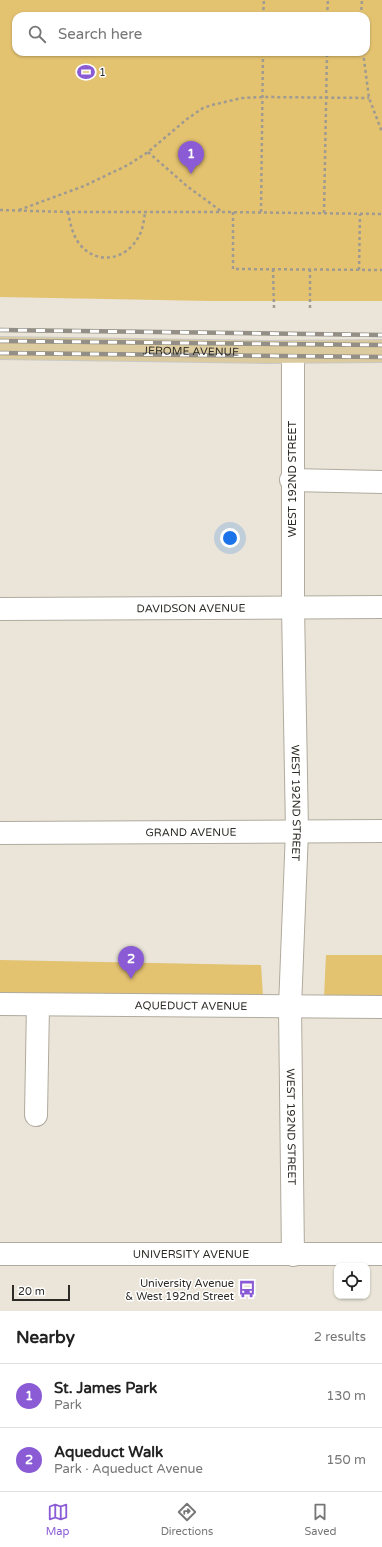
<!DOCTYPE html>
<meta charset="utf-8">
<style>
:root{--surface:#fff;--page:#f2f2f2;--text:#222;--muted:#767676;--line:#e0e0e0;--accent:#8a5bd4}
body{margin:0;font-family:"Varela Round",sans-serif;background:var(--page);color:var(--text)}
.controls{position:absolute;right:12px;bottom:12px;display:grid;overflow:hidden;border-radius:8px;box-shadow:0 1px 3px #0004}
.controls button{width:36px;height:36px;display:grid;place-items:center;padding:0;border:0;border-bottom:1px solid var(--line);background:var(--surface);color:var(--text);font:20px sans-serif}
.scale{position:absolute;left:12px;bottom:10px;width:58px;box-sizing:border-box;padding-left:4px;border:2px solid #2d2b26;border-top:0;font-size:11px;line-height:14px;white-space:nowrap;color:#2d2b26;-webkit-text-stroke:3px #fff;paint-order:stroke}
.you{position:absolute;left:230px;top:538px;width:14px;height:14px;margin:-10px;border:3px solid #fff;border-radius:50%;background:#1a73e8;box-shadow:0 0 0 6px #1a73e833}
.badge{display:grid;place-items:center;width:26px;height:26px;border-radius:50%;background:var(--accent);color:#fff;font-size:13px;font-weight:700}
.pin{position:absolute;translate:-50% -33px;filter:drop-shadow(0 1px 2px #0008)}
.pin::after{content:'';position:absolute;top:21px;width:14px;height:12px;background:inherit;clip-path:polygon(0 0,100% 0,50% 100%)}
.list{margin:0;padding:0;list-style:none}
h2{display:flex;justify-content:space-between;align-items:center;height:52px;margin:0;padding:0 16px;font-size:17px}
h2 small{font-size:13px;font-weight:400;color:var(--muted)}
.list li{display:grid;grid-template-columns:26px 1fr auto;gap:12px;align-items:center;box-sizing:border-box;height:64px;padding:0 16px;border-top:1px solid var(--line)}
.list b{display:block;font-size:15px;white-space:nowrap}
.list p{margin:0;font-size:13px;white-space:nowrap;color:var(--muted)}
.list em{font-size:13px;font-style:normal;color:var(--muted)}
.icon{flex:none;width:22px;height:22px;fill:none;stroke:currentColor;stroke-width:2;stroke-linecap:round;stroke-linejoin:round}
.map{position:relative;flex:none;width:382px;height:1311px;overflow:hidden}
.search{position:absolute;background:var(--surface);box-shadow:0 1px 3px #0004;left:12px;right:12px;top:12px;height:44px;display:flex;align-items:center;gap:10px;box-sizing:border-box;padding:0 14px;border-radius:12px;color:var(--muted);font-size:15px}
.sheet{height:180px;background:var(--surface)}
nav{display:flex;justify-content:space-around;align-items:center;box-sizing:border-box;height:56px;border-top:1px solid var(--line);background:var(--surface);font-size:11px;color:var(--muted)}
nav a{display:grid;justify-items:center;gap:2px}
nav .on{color:var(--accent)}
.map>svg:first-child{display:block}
.green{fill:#e3c270;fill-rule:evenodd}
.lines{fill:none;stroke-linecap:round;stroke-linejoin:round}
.minor-casing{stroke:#b0ab9e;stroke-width:24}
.major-casing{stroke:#c8c8c7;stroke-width:24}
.path{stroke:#9f9b92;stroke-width:2.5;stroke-dasharray:3 3;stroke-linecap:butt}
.minor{stroke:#fff;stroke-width:22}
.major{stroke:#dccb9e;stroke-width:22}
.rail-casing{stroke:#938f86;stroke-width:4.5}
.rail{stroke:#fff;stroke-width:3;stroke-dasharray:9;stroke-linecap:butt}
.labels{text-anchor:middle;stroke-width:3;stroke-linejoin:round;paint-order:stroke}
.poi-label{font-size:11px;fill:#2d2b26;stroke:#fff;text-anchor:start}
.street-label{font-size:11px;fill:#2d2b26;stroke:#fff}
</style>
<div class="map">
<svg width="382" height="1311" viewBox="0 0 382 1311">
<rect width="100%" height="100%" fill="#eae5d8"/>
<path class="green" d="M0,0H382V301H211L0,297ZM16,16H366V52H16Z
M326,955H382V996L324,997Z
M0,960L261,965L263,997L0,994Z"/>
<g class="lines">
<g class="minor-casing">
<g id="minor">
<path id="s1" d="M293,352V607L297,831L290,1007L293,1255"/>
<path d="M291,480L382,482"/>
<path id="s2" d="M0,609L382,607"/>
<path id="s3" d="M0,833L382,831"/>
<path id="s4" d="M0,1004L382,1007"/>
<path d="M36,1115L38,1005"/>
<path id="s5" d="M0,1254H382"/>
</g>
</g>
<g class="major-casing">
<g id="major">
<path id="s6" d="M0,348L265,352L382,351"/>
</g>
</g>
<path class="path" d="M263,16L264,0
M327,16L328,0
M361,16L362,0
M363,52L369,98L382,132
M148,152L188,187L221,211
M0,210L68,212H222L382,214
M19,210L84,186L128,165L148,152L187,119L203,108L212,105L242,98L263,97L369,98
M68,212C70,222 72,233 78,242C95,266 126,261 139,236C143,229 144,220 145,212
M233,212V269L382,270
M261,212L263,52
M324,213L327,52
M273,269L274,308
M359,270L360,214
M310,308V270"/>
<use href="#minor" class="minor"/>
<use href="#major" class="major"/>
<g class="rail-casing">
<path id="rail" d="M0,330L382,335
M0,341L382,345
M0,353L382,357"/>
</g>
<use href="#rail" class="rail"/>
</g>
<defs>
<g id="stadium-bare" transform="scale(1.38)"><path d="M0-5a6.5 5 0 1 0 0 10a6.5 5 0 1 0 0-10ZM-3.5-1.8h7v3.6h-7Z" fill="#8a5bd4" stroke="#fff" stroke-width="2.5" paint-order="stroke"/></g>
<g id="bus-bare" transform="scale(1.38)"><path d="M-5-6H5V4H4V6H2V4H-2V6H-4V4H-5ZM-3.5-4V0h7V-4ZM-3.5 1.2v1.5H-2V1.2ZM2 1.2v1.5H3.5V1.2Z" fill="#8a5bd4" stroke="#fff" stroke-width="2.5" paint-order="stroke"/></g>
</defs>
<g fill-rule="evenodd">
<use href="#stadium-bare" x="86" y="72"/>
<use href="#bus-bare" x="247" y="1289"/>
</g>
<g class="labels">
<g class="poi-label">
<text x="99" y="76">1</text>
<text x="234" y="1287" text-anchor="end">University Avenue<tspan x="234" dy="13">&amp; West 192nd Street</tspan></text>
</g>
<g class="street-label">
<text dy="4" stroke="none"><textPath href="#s6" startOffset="191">JEROME AVENUE</textPath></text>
<text transform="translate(292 479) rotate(-90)" y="4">WEST 192ND STREET</text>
<text dy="4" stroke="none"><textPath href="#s2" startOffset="191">DAVIDSON AVENUE</textPath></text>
<text dy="4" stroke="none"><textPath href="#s1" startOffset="451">WEST 192ND STREET</textPath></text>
<text dy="4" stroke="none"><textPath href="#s3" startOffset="191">GRAND AVENUE</textPath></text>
<text dy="4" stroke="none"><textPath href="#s4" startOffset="191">AQUEDUCT AVENUE</textPath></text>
<text dy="4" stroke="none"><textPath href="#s1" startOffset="775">WEST 192ND STREET</textPath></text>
<text dy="4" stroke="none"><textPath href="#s5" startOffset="191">UNIVERSITY AVENUE</textPath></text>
</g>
</g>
</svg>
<div class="controls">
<button><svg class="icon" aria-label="locate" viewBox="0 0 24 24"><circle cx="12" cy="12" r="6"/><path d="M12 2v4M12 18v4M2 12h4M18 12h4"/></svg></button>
</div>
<div class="scale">20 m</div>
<div class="you"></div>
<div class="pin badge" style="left:191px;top:174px">1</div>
<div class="pin badge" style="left:131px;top:979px">2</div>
<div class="search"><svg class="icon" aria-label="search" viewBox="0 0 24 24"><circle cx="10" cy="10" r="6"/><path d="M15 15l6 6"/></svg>Search here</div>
</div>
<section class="sheet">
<h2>Nearby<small>2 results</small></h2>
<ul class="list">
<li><span class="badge">1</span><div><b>St. James Park</b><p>Park</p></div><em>130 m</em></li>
<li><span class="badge">2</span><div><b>Aqueduct Walk</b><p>Park · Aqueduct Avenue</p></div><em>150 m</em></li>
</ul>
</section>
<nav>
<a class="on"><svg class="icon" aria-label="map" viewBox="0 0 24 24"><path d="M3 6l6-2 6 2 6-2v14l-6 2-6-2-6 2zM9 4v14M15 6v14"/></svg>Map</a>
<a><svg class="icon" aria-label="directions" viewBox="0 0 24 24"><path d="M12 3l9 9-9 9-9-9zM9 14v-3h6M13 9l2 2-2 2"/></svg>Directions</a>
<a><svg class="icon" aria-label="saved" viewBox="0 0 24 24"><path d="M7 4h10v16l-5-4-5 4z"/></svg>Saved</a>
</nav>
